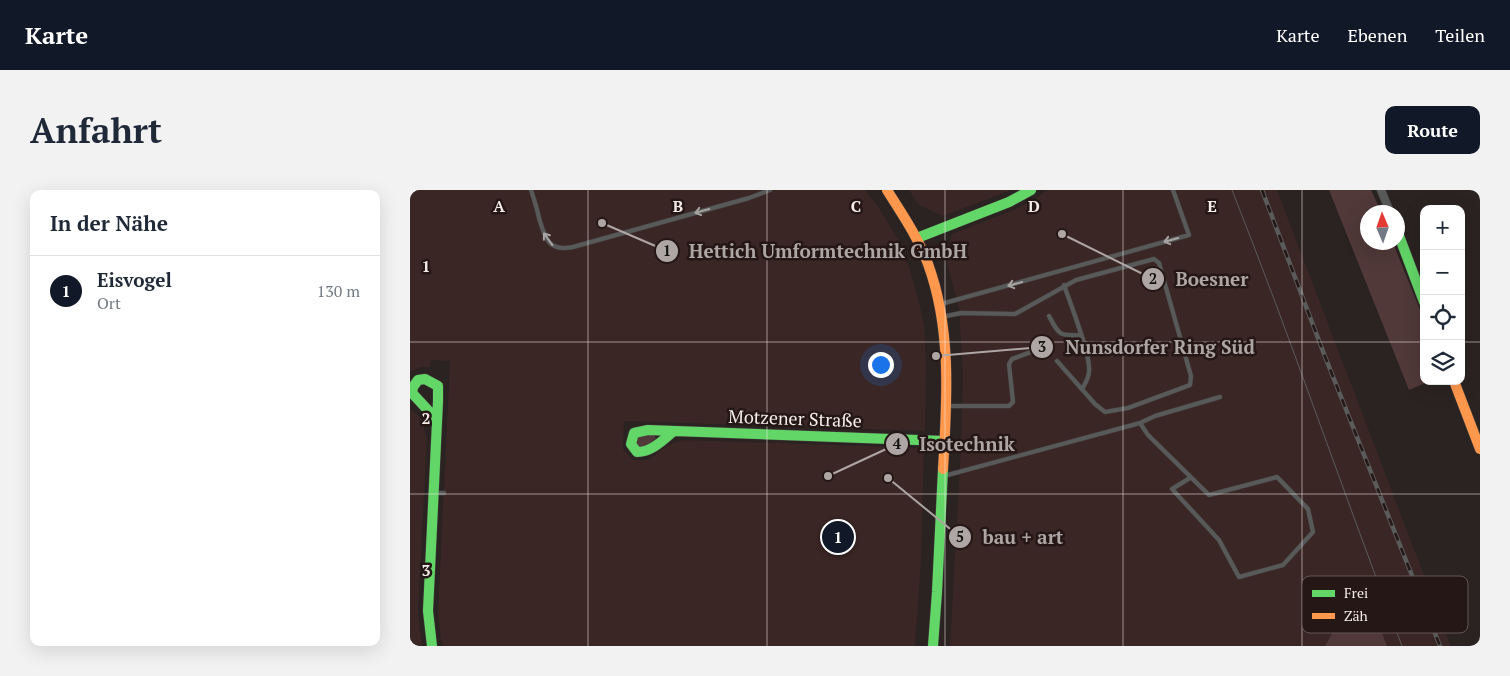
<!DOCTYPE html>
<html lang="de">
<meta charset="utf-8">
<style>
:root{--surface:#fff;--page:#f2f2f3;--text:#1f2937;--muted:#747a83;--line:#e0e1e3;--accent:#111827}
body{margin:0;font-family:"PT Serif",serif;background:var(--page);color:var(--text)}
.controls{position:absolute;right:15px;top:15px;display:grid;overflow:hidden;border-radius:10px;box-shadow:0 5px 20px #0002}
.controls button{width:45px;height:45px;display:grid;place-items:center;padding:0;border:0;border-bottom:1px solid var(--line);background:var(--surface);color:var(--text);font:25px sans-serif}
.compass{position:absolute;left:950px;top:15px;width:45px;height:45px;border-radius:50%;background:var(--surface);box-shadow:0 5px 20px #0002;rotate:358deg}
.you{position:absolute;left:470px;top:174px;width:18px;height:18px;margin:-12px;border:4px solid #fff;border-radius:50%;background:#1a73e8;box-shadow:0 0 0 8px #1a73e833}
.badge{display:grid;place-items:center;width:32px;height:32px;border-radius:50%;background:var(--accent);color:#fff;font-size:16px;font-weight:700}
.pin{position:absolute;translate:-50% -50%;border:2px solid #fff;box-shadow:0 1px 5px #0006}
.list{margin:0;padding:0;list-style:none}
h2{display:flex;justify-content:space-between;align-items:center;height:65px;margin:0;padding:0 20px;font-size:21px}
h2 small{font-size:16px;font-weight:400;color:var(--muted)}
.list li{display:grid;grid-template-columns:32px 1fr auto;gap:15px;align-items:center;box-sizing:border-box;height:70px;padding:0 20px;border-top:1px solid var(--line)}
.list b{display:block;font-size:19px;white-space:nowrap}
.list p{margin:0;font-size:16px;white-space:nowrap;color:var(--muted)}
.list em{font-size:16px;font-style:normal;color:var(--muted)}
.icon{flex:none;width:28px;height:28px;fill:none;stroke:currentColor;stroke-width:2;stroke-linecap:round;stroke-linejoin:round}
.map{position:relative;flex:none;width:1070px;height:456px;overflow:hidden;border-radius:10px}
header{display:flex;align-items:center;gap:30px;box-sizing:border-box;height:70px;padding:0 25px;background:var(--accent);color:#fff}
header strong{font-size:24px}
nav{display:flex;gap:28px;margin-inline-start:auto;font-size:18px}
.intro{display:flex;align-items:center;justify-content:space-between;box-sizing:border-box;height:120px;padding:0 30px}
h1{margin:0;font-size:35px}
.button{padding:12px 22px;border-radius:10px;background:var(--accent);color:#fff;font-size:18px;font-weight:700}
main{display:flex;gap:30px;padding:0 30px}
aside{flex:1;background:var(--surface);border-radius:10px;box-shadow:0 5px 20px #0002}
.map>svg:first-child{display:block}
.built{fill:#3a2625}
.green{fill:#503938}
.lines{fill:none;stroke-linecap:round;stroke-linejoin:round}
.lane-casing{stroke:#46403f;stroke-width:5}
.street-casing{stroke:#46403f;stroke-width:9}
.fast-casing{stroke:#46403f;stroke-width:11}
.slow-casing{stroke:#46403f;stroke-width:11}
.lane{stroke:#585a5a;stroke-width:4}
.street{stroke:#585a5a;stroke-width:8}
.fast{stroke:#63d668;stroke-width:10}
.slow{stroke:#ff974d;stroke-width:10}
.tram{stroke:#5a5b5b;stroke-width:1}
.rail-casing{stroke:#5a5b5b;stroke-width:4.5}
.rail{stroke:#241715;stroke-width:2.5;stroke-dasharray:8;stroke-linecap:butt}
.oneway{stroke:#a6a3a2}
.grid{fill:none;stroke:#f5ecea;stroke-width:1;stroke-opacity:0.55}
.labels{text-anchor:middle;stroke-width:5;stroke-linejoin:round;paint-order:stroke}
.street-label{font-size:18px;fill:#f5ecea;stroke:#241715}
.key{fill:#241715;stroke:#635755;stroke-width:1}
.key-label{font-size:14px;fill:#f5ecea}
.grid-label{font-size:16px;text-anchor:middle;font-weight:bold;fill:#f5ecea;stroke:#241715;stroke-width:5;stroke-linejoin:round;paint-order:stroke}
.leader{fill:none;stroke:#aea6a4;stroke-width:2}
.callout-dot{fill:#aea6a4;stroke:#241715;stroke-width:2}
.mark-label{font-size:15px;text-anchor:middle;font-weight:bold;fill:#111}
.callout-label{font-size:19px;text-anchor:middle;font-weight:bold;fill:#aea6a4;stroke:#241715;stroke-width:5;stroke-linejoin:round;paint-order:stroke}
</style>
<header>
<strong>Karte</strong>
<nav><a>Karte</a><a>Ebenen</a><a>Teilen</a></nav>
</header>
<div class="intro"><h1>Anfahrt</h1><a class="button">Route</a></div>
<main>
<aside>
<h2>In der Nähe<small></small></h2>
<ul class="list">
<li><span class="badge">1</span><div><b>Eisvogel</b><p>Ort</p></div><em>130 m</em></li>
</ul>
</aside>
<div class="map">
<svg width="1070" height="456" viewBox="0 0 1070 456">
<rect width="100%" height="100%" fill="#2a2322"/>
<path class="built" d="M0,0H455L469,18L491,54L489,56L499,77L509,112L514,135L516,173L515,241L214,231L213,259L223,270H238L258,255L273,250L514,258L511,372L505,456H33L31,451L28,422L40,171L21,170L20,177H10L0,182Z
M499,0H601L533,26L508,14Z
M638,0H867L1041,456H977L957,399L952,392L944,395L934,422L915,456H540L551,257L553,185L549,118L536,69L542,44L604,20L620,12Z
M0,219L8,225L13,234L17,249L8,422L12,456H0Z"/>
<path class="green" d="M919,0H961L971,22H958V52L983,53L1014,130V191H1020L999,200Z
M231,244L244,245L246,248L236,257H229L226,254V249Z
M953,392L977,456H915L934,422L944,395Z"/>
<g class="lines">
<g class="lane-casing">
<path id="lane" d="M121,0C124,9 127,18 129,28C135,48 138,62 163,57L339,8L360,0
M654,95C660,113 681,165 679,181C679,188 675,194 672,199
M531,114L779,45L763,0
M639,126C649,145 649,146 671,145
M532,127L551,123L605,124L666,90L744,69L749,73L781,186L780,195L718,218L695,222L685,214L647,171
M538,216H599L603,212L599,174L602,169L621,162
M730,233L738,245L799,305L867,287L898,319L903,342L873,375L829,387L809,350L762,299L780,288
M534,286L730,233L745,226L810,207
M24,303H34"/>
</g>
<g class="street-casing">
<path id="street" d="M971,0L980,22"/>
</g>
<g class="fast-casing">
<path id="fast" d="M988,43L1014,112
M507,48L599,12L621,0
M264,241C253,250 242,262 227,262L221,254L224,243L238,240L534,251
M22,456L18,421L28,211V196L15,189L8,190L3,197L2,203L27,230
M523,456L527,402L533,279"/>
</g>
<g class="slow-casing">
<path id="slow" d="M477,0C492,24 508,47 518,74C542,139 537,211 533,279
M1044,191L1070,259"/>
</g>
<use href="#lane" class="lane"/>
<use href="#street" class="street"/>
<use href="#fast" class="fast"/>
<use href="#slow" class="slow"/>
<path class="tram" d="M822,0C882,151 934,305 992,456"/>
<g class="rail-casing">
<path id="rail" d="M852,0L914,164L1030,456"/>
</g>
<use href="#rail" class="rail"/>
</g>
<defs><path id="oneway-shaft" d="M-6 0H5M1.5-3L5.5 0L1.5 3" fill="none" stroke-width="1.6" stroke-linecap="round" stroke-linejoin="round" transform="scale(1.25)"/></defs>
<g class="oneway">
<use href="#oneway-shaft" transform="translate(292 21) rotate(165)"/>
<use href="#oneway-shaft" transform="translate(138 49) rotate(-126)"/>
<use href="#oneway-shaft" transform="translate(761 50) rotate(164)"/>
<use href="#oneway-shaft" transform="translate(605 94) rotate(164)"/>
</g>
<path class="grid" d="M178,0V456M357,0V456M535,0V456M713,0V456M892,0V456M0,152H1014M1051,152H1070M0,304H1070"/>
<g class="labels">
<g class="street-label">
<text transform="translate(385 229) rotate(2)" y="6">Motzener Straße</text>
</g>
</g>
<rect x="892" y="386" width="166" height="57" rx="8" class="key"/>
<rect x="902" y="400" width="23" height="7" fill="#63d668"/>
<rect x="902" y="423" width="23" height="6" fill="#ff974d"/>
<g class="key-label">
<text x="934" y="408">Frei</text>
<text x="934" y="431">Zäh</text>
</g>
<g class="grid-label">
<text x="89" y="22">A</text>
<text x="268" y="22">B</text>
<text x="446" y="22">C</text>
<text x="624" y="22">D</text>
<text x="802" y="22">E</text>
<text x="16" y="82">1</text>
<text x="16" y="234">2</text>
<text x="16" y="386">3</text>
</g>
<path class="leader" d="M192 33L257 61M652 44L743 89M526 166L632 157M418 286L487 254M478 288L550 347"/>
<g class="callout-dot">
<circle cx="192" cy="33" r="5"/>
<circle cx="652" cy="44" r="5"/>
<circle cx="526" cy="166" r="5"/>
<circle cx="418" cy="286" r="5"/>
<circle cx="478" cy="288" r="5"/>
<circle cx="257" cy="61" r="12"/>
<circle cx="743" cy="89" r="12"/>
<circle cx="632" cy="157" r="12"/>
<circle cx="487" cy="254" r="12"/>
<circle cx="550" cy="347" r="12"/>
</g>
<g class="mark-label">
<text x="257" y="66">1</text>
<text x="743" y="94">2</text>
<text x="632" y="162">3</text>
<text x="487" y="259">4</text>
<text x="550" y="352">5</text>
</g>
<g class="callout-label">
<text x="418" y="68">Hettich Umformtechnik GmbH</text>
<text x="802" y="96">Boesner</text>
<text x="750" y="164">Nunsdorfer Ring Süd</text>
<text x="557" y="261">Isotechnik</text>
<text x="613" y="354">bau + art</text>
</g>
</svg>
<div class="controls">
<button>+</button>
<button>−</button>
<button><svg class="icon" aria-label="locate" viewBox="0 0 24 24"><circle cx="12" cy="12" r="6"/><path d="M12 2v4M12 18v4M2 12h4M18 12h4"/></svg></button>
<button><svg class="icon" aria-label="layers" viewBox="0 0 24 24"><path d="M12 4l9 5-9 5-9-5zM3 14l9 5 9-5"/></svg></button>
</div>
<svg class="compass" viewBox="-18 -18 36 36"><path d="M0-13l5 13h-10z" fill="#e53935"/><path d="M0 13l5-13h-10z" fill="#747a83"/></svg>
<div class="you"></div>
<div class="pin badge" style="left:428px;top:347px">1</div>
</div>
</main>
